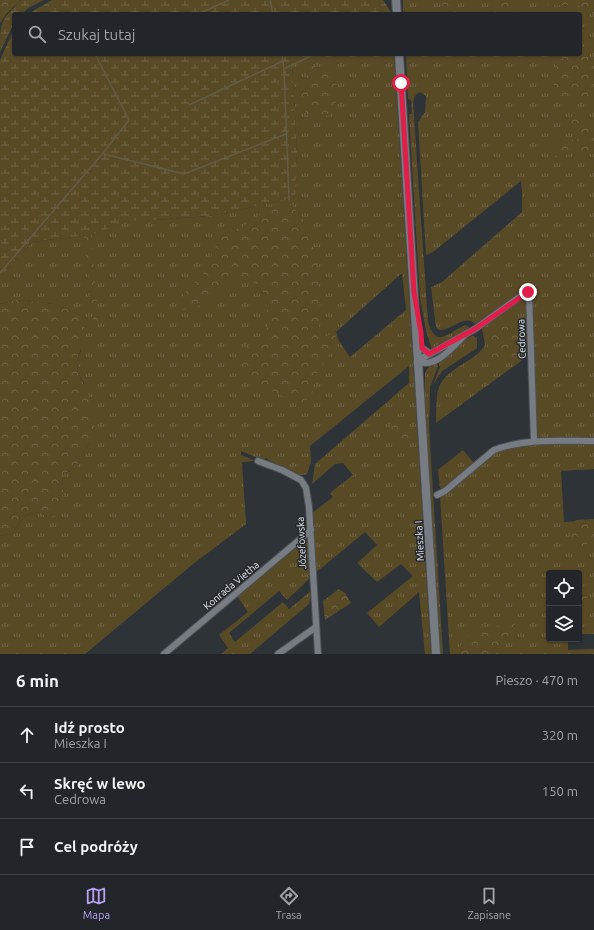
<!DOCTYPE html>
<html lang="pl">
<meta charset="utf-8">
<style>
:root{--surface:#22262a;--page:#2a2e32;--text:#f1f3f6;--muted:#a2a5a8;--line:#3f4347;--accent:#bca0f2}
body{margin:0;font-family:Ubuntu,sans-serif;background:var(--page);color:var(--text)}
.controls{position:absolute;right:12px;bottom:12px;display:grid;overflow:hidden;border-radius:4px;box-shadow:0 1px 3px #0004}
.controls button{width:36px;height:36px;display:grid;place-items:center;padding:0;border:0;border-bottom:1px solid var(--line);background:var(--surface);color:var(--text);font:20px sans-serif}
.stop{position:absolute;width:12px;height:12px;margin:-9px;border:3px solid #e11d48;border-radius:50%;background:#fff}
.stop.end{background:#e11d48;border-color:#fff;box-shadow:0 1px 4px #0008}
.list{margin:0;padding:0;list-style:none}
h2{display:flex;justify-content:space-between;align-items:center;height:52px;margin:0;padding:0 16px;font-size:17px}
h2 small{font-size:13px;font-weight:400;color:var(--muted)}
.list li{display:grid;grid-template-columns:26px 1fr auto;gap:12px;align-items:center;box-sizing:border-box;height:56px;padding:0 16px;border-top:1px solid var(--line)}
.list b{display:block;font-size:15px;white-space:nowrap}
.list p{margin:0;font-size:13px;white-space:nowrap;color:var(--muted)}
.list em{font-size:13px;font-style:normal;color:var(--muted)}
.icon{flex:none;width:22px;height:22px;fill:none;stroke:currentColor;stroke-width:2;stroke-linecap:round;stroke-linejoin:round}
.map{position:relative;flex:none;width:594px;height:654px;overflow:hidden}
.search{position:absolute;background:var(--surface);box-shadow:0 1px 3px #0004;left:12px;right:12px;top:12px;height:44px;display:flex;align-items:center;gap:10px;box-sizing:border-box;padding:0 14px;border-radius:4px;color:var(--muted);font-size:15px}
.sheet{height:220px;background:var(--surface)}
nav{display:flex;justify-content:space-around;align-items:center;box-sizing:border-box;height:56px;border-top:1px solid var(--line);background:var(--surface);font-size:11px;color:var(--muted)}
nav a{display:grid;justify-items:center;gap:2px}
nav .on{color:var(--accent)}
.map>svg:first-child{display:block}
.grass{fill:url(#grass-tufts);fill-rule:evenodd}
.forest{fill:url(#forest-crowns)}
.wetland{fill:url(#wetland-marsh)}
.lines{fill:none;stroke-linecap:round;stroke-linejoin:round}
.stream{stroke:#625b46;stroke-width:1.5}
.street-casing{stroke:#4c5054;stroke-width:8}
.secondary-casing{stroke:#4c5054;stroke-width:10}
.street{stroke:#777c83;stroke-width:6}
.secondary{stroke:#777c83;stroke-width:8}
.route{stroke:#e11d48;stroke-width:5}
.labels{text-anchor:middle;stroke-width:3;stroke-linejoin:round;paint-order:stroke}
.street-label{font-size:10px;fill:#e4e7ea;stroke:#24292e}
</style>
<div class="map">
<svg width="594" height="654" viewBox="0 0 594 654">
<defs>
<pattern id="grass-tufts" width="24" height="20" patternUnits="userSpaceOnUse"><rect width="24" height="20" fill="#594a26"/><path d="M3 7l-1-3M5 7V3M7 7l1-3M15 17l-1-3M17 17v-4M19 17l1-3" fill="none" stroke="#716446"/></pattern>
<pattern id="forest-crowns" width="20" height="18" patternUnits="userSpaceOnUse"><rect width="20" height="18" fill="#594a26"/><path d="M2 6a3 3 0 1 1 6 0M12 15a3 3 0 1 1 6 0" fill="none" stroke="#716446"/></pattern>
<pattern id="wetland-marsh" width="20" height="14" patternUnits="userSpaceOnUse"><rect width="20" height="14" fill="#594a26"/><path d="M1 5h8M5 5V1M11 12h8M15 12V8" fill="none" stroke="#716446"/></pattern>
</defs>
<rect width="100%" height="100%" fill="#2e3338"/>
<path class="grass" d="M403,0H594V469L561,471L564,522L594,520V634H579V573H549V639H568V650L594,649V654H450L440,496L497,451L531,443L528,356L436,423C437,389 434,382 464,363C473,358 479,354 485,345L482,328L525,297L528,299L532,295L529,290L526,289L475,324C465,313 451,331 439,330L436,327L431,287L442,282L522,212V191L521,181L433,252L426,255L418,122L425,112L426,96L420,92C410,97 414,107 414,117L428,322C437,350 447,332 466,325L470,328L432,350L426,331L420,297L409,114H412L411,100L408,99L406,54H580V14H403Z
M306,54H394L431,654H425L419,592L379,627L367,613L413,576L401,564L377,582L357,563L377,545L365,532L314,574L312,513L333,497L330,493L353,475L343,463L335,464L312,484L315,464L409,383V366L310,446L311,462L307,474C293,479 277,465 266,458L263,460L241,451V455L260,463L255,461L242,462L246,524L193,564L85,654H0V536L11,534L26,515L39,512L49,518L63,491L62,474L76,469L80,457L90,443L84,383L78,373L77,362L81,350L79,315L56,304L16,300L0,304V278L32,242L91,235L126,222L210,216L294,198L297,151L292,62ZM402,273L406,310L350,357L339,341L336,332Z
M473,336L477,338V348L442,371L433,385L440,367L438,361L467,338Z
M436,362L438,366L430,387L429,427L443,654H440L425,430V373L428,368Z
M492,447L493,449L445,488H440L438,470L463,450L473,462Z
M307,537H309L310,578L287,600L279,591L229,633L235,642L283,602L289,609L312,590L309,604L250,654H221L228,648L219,635L248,612L237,596Z"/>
<path class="forest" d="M0,0H21L7,13L0,23Z
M442,0H455L456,14H443Z
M494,0H515V14H495Z
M545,0H594V15L577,5H554L549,7Z
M573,54L578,57H594V97L555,98L554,80L557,55Z
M313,65L318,70L327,67C342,74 335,98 335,113L313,120C308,116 304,112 303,104C302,95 305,70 313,65Z
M571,117L594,124V154L582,152L555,157L553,141L586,139L576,127L565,122Z
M292,205C297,212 304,220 307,228C320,263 322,303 318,339L336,332L335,345L315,376L312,395L303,403C284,396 262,390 249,374C243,368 242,358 241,351L251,344L262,342C273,324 266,303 261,285C231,275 233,283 211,300C204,306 190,308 181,310L178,304L187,289L202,277L217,243L227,232L242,227L266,211Z
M84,235H91L99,324L95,322L93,319Z
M16,300L56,304L79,315L86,332L77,362L78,373L88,392L95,430L90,443L80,457L76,469L62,474L63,491L60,515L49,518L39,512L26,515L11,534L0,536V304Z
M499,323H519L527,338L520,353L494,367L485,334Z
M400,422L406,423L414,430L412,442L405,444L394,439L389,429L392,424Z
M594,519V538C587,545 584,549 574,548C569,537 567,529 576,520Z
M579,584L587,589L588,593L584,607L580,609Z
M339,589L345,593L351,603L325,620L323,601Z
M514,617L517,619L508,640L491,654H461C457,640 472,633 482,625L489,631Z"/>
<path class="wetland" d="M21,0H44L28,8L22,14H14V23L0,52C0,20 0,22 21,0Z
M52,0H383L391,12L388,14H28Z
M14,29V54H306L292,62L297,151L295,198L210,216L127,222L91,235L32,242L0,278V60Z"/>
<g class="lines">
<path class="stream" d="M270,0L273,14
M198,14L229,0
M282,54L283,61
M189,105L283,61L284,69
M104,154L184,174L286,134
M289,200L284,69L315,54
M0,273L103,153L129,120L95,54"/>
<g class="street-casing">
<path id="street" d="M464,336C453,347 434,370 417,361L475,329L525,293H529L534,441
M422,348L429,353
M258,461L282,470L301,480L306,488L309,507L318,654
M437,495L445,491L494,450C526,438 561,441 594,441
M164,654L311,530
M278,654L316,627"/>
</g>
<g class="secondary-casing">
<path id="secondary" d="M396,0L397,14
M399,54L436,654"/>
</g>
<use href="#street" class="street"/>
<use href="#secondary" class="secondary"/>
</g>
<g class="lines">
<path class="route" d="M401,83L414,292L421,333L422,348L429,354L475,329L528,292"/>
</g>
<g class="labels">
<g class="street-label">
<text transform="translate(521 339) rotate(-92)" y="4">Cedrowa</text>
<text transform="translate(419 541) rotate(-93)" y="4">Mieszka I</text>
<text transform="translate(301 543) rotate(-93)" y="4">Józefowska</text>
<text transform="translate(231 585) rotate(-40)" y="4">Konrada Vietha</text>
</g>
</g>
</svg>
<div class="controls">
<button><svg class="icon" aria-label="locate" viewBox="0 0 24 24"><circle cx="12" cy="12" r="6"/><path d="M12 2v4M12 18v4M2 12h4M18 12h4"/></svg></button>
<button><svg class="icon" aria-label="layers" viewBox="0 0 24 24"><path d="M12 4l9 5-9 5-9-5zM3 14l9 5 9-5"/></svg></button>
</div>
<div class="stop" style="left:401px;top:83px"></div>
<div class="stop end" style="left:528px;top:292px"></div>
<div class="search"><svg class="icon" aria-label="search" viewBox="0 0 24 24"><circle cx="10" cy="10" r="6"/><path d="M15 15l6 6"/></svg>Szukaj tutaj</div>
</div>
<section class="sheet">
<h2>6 min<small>Pieszo · 470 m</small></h2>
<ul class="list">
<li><svg class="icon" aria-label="ahead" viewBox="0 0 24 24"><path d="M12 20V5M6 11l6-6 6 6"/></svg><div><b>Idź prosto</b><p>Mieszka I</p></div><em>320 m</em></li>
<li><svg class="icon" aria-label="left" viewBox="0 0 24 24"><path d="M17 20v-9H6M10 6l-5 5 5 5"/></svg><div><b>Skręć w lewo</b><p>Cedrowa</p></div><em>150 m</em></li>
<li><svg class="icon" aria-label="arrive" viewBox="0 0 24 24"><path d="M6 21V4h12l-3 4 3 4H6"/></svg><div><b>Cel podróży</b></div></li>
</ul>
</section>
<nav>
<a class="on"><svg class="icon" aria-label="map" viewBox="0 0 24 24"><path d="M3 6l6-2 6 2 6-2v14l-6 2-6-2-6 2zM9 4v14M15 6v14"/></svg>Mapa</a>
<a><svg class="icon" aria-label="directions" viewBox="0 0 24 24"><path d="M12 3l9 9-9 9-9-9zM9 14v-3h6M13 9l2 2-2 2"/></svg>Trasa</a>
<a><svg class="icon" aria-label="saved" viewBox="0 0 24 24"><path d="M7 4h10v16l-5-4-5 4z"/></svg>Zapisane</a>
</nav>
